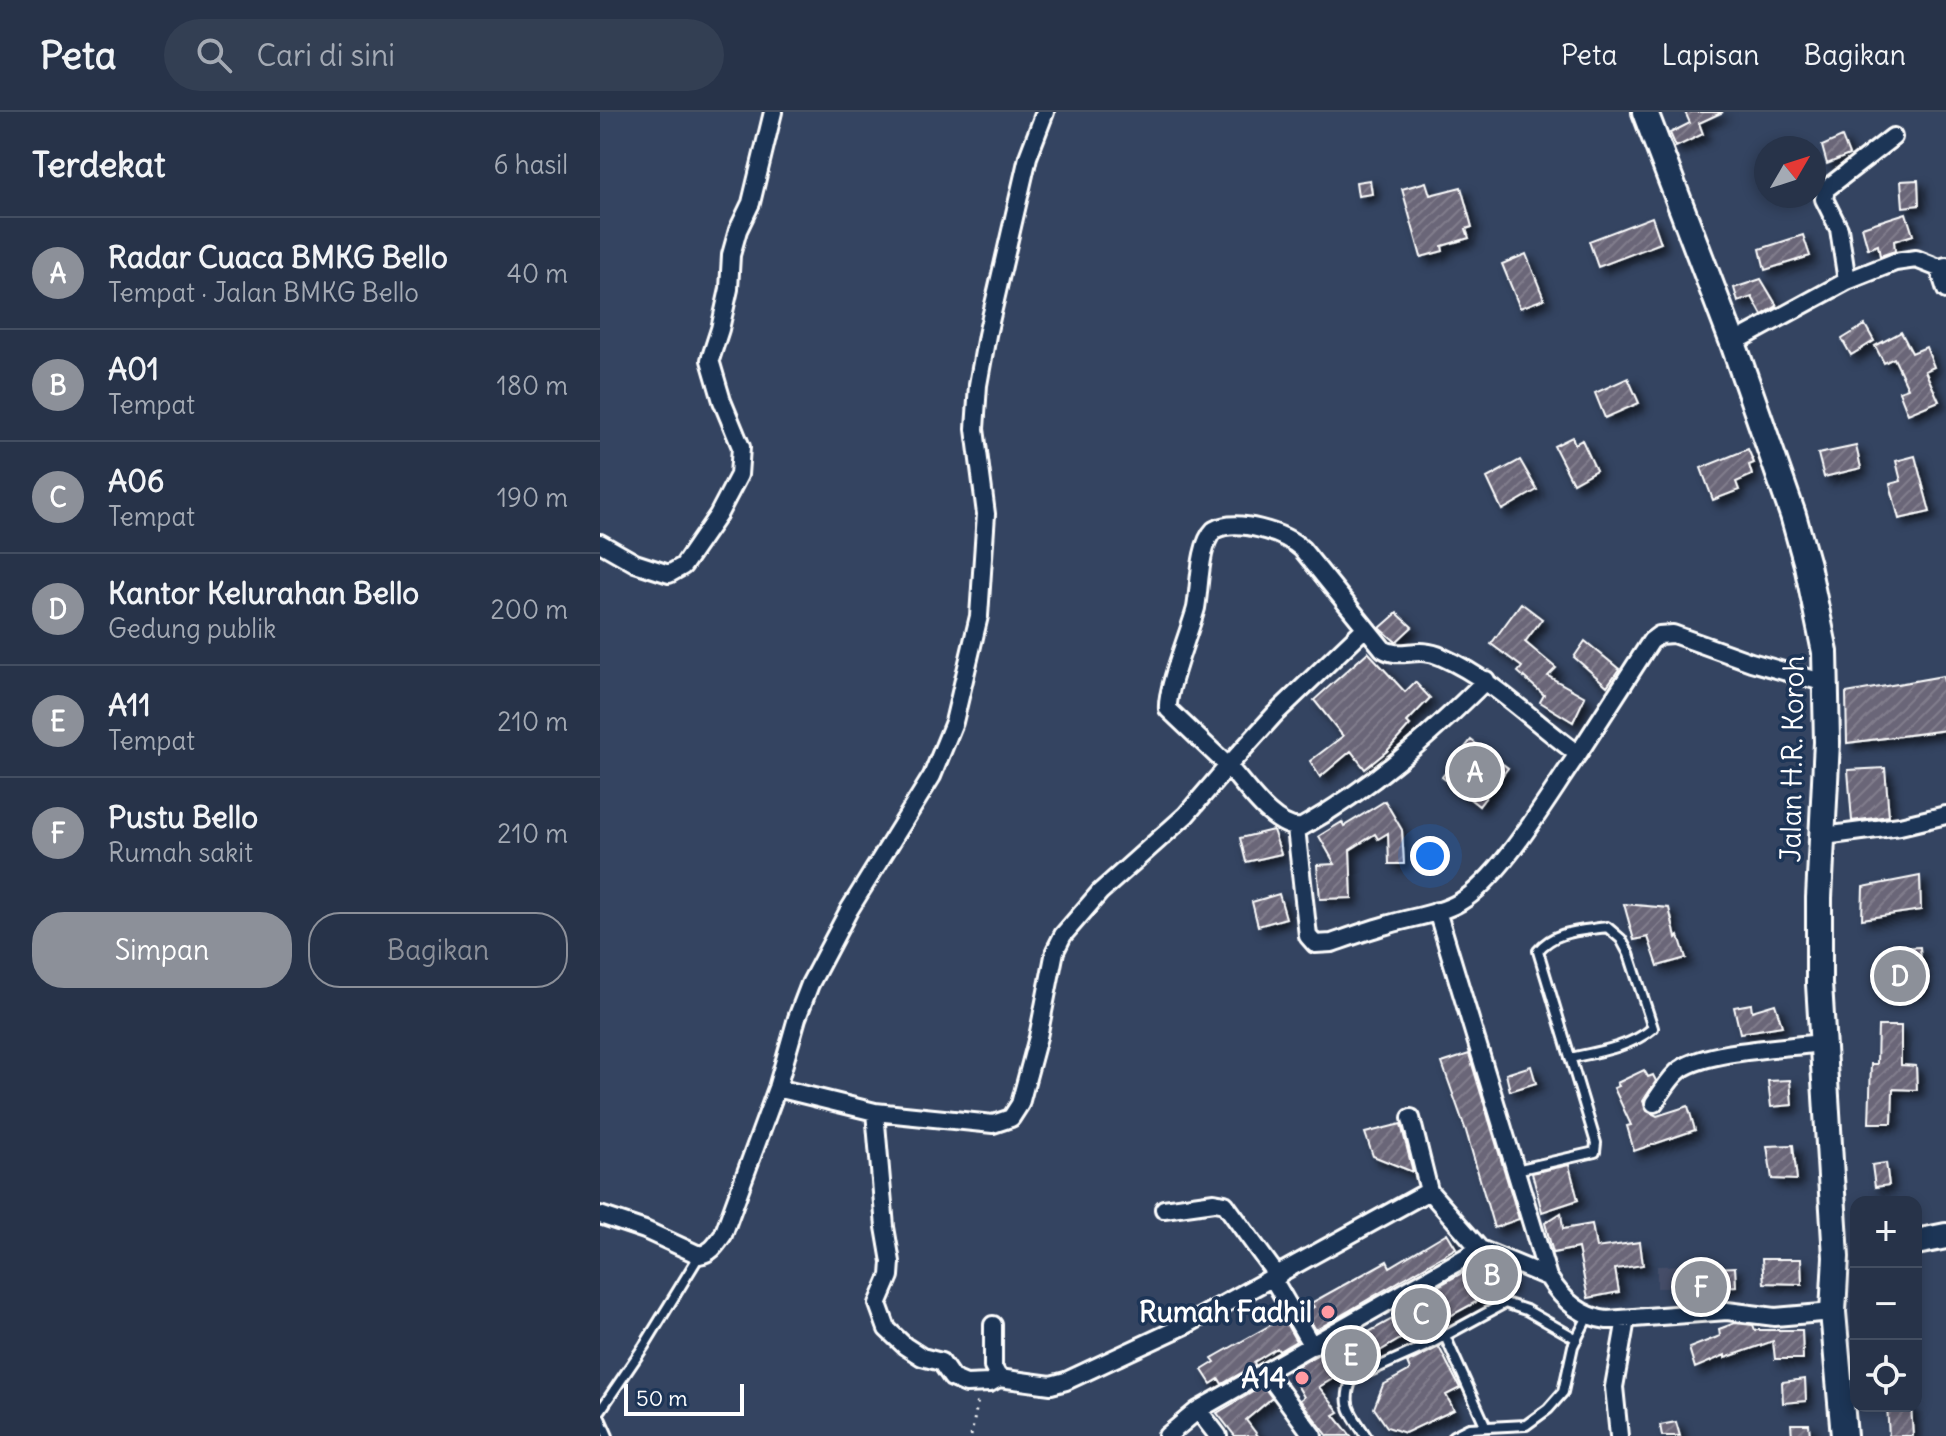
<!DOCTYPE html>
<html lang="id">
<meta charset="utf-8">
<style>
:root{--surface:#273349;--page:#333f53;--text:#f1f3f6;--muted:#a4aab4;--line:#434e61;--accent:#8c9099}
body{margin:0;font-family:Delius,sans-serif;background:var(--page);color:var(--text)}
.controls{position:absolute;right:24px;bottom:24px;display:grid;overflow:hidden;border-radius:16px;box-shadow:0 4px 12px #0003}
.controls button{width:72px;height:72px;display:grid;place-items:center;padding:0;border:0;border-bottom:2px solid var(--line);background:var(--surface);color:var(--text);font:40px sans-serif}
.compass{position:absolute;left:1154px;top:24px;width:72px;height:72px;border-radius:50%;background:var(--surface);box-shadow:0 4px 12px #0003;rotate:51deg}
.scale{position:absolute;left:24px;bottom:20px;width:120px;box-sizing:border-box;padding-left:8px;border:4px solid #fff;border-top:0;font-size:22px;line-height:28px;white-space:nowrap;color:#fff;-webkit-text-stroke:6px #1d3557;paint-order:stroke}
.you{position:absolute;left:830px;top:744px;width:28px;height:28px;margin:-20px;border:6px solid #fff;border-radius:50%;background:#1a73e8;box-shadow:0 0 0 12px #1a73e833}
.badge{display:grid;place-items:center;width:52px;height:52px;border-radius:50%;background:var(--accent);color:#fff;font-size:26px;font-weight:700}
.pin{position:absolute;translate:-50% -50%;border:4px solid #fff;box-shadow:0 2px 8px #0006}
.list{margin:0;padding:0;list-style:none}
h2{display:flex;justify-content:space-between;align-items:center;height:104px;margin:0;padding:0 32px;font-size:34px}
h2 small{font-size:26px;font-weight:400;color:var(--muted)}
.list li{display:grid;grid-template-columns:52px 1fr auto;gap:24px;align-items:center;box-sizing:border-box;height:112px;padding:0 32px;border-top:2px solid var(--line)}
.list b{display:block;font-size:30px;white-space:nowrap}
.list p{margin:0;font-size:26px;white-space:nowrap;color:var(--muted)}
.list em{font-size:26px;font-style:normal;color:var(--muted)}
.actions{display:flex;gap:16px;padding:24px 32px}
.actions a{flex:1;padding:18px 0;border:2px solid var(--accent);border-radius:32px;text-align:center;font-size:28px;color:var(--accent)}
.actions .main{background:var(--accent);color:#fff}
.icon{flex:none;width:44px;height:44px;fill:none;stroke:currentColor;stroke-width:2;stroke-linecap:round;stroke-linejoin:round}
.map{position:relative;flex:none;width:1346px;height:1324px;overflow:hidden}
header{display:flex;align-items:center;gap:48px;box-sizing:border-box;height:112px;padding:0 40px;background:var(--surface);border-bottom:2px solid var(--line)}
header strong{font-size:38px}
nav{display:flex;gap:44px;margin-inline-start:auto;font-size:28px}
.search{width:560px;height:72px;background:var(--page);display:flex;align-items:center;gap:20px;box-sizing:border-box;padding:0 28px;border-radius:44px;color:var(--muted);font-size:30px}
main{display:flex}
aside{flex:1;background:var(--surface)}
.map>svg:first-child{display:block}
.built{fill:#444e68}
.building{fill:url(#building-hatch);stroke:#fff;stroke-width:2;filter:url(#shadow)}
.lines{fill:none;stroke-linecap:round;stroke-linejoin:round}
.lane-casing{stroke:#fff;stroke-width:14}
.street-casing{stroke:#fff;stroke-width:22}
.secondary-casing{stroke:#fff;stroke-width:30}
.path{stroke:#fff;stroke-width:3;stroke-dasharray:2 6;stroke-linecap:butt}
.lane{stroke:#1d3557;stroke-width:8}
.street{stroke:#1d3557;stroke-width:16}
.secondary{stroke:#1d3557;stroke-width:24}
.poi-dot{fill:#ff9aa2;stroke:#1d3557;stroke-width:3}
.labels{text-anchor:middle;stroke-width:7;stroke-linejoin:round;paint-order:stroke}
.street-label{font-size:28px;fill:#fff;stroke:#1d3557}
.poi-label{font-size:28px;font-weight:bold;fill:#fff;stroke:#1d3557;text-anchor:end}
</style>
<header>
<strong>Peta</strong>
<div class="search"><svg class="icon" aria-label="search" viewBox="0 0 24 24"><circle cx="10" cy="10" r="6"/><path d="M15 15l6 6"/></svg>Cari di sini</div>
<nav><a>Peta</a><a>Lapisan</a><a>Bagikan</a></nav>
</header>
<main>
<aside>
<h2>Terdekat<small>6 hasil</small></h2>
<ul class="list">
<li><span class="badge">A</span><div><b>Radar Cuaca BMKG Bello</b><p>Tempat · Jalan BMKG Bello</p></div><em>40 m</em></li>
<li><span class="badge">B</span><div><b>A01</b><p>Tempat</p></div><em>180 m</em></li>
<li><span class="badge">C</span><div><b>A06</b><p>Tempat</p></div><em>190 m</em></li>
<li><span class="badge">D</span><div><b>Kantor Kelurahan Bello</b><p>Gedung publik</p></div><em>200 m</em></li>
<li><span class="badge">E</span><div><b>A11</b><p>Tempat</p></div><em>210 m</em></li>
<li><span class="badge">F</span><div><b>Pustu Bello</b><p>Rumah sakit</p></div><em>210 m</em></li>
</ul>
<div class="actions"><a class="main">Simpan</a><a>Bagikan</a></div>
</aside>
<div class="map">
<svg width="1346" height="1324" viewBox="0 0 1346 1324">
<defs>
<pattern id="building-hatch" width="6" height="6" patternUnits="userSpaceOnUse" patternTransform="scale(2)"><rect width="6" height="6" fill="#6b6678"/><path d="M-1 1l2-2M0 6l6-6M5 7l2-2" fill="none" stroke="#817d8c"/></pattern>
<filter id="shadow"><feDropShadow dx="6" dy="6" stdDeviation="4" flood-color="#0009"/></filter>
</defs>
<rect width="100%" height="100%" fill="#344461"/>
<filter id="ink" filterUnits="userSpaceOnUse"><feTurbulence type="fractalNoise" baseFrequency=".0125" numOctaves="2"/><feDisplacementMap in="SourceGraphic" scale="16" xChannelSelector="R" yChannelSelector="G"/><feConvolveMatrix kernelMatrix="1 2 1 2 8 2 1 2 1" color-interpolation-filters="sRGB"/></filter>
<g filter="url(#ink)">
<path class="built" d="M1108,1145V1155L1114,1156V1176H1057V1154L1093,1153V1146Z"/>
<path class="building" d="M1085,0H1123L1099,11L1103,22L1076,35L1070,21L1090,11Z
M1242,25L1249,43L1227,52L1222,34Z
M770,68L772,82L758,84L756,70Z
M1318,68L1319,93L1303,95L1301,69Z
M826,70L830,83L861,75L872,115L866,117L869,126L842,134L843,139L821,145L802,77Z
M1306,101L1313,123L1294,129L1295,139L1280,144L1278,133L1268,137L1262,115Z
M1052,105L1061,131L998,155L989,129Z
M1203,123L1210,144L1165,158L1160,137Z
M926,142L944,187L920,196L902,152Z
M1161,167L1177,194L1162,203L1152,185L1138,190L1134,176Z
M1265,213L1274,229L1251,243L1242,227Z
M1301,220L1312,241L1326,235L1334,255L1325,259L1339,289L1308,302L1299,279L1308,276L1294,246L1284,251L1275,234Z
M1028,266L1039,291L1005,306L995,281Z
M972,325L975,332L982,328L996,358L973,371L954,334Z
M1256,334L1261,356L1224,365L1218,342Z
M1148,337L1154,351L1149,353L1152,363L1136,370L1139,378L1113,388L1101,356Z
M1315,344L1330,400L1299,407L1290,372L1301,369L1296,349Z
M920,348L937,378L902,398L887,366Z
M921,491L942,507L925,530L956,556L948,564L985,585L973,610L940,590L944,583L918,560L922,555L891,532Z
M797,501L812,515L796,530L780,516Z
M985,529L1019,557L1007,574L974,545Z
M768,540L805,580L815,570L830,586L807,610L810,613L787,639L765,657L751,639L720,665L710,649L743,624L714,588Z
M1343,564L1346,583V618L1247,631L1246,581Z
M871,628L908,656L879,694L842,665Z
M1285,656L1289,704L1252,709L1248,658Z
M785,689L802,718L804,752H789L788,721L778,727L775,722L750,738L752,786L720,787L717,753L735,752L719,724L742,710L744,714Z
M673,718L681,742L646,750L640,726Z
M1320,764L1321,798L1262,807L1263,775Z
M679,782L686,806L658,814L652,790Z
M1024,792L1069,796L1076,826L1079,824L1086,846L1058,854L1048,825L1034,828Z
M1320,835L1323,877L1279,880L1277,851L1296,850L1295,836Z
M1151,892L1152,899L1175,892L1182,914L1140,921L1134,895Z
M1278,914H1301V953L1316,954L1317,978L1293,977L1292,1011H1269L1271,952H1277Z
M869,942L919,1107L894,1116L866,1019L842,951Z
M931,954L936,971L910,979L906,962Z
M1044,958L1048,965L1053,963L1056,969L1043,989L1047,999L1057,1004L1088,994L1095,1018L1034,1039L1027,1014L1031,1013L1014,976L1019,974L1017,971Z
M1190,968L1192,993L1171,995L1168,969Z
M801,1012L813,1060L773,1044L765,1021Z
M1193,1033L1197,1068L1172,1067L1167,1034Z
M1286,1051L1289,1073L1275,1075L1272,1053Z
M969,1053L978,1088L942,1100L932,1061Z
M961,1101L963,1117L992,1112L996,1136L1040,1130L1043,1153L1015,1157L1019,1180L988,1186L978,1136L953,1141L945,1111Z
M847,1121L856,1136L716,1218L705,1200L714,1195L711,1191L787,1149L790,1155Z
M1162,1147H1201L1202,1172L1164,1171Z
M882,1150L900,1157L909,1172L821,1220L819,1216L719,1275L739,1300L734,1303L751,1324H728L700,1288L704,1285L689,1259L764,1216L767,1221L798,1204L794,1198Z
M1135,1155L1136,1174L1117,1175L1116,1156Z
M683,1206L696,1229L679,1239L677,1236L654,1250L655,1253L622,1272L619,1267L611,1272L602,1258L615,1250L612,1246Z
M1135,1211L1153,1213L1155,1218H1202L1203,1247H1175L1173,1229L1125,1246V1243L1095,1256L1089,1236L1120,1224L1119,1217Z
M839,1235L860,1276L846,1283L854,1298L805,1321L787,1315L774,1296L783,1273L810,1258L807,1251Z
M1205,1267L1206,1289L1183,1291L1182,1270Z
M663,1274L672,1286L646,1308L658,1324H635L617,1301Z
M1287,1294H1311L1313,1324H1289Z
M1076,1310L1080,1324H1062L1060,1313Z
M1191,1312H1209L1210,1324H1192Z"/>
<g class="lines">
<g class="lane-casing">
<path id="lane" d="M916,1058L995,1040L996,1031L938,839C955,818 982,819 1007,815L1021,827L1029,842L1053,916C1031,935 998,940 970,946
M845,1224L886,1315
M0,1299L44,1234L99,1144
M0,1306L8,1324
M766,1324C752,1302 741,1294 752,1267L828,1233L905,1191L926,1198L977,1227
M853,1324L869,1316L926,1313L948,1297L963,1280L973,1234L988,1204"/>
</g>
<g class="street-casing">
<path id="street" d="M1346,154L1339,156L1346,178
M1247,169L1239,117L1224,87L1226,77L1293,25
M1133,231L1247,169L1295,150L1316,147L1339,156
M0,431L35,451L69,462L83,454L118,403L139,363L141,335L122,289L110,248L120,217L129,177L131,143L138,118L151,91L173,0
M764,517L675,602L628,654L568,597C566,578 590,519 596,496C600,474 599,433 614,418C637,406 684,420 702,437L783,537C801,548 817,533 842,545C894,568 932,609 978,642L1051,529L1059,523L1073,522L1151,550L1226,571
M696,716L708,824L715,832L732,831C752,824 771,817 790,812C813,805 840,802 860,790C902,765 949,683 978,642
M1224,724L1300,714L1346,703
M837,799L948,1165C962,1187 981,1205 1007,1208L1127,1199L1175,1205L1233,1200
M177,976L275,1000L393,1012L411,1006L420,992L438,925L455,839L463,823L500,780L586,703L628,654C645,673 675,719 702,715C770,677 831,623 886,568
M1054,991C1062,980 1070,965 1081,957C1109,938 1185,936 1220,931
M275,1000L285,1115L291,1150L290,1164L278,1192L287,1217L305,1234L322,1245L341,1250L352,1266L366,1272L390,1271L399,1266L451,1273L466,1269L586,1213L829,1079
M811,1006L829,1079L880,1137L948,1165
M564,1097L614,1090L625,1092L678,1165
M0,1103L45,1118L99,1143C111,1141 116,1133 123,1123L177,976L197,906L210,872L249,798L332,664L354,610L379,504L386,402L375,317L378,273L387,223L428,45L445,0
M673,1167L712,1234
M393,1213V1255L399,1266
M666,1260L713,1324
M598,1298L618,1324
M567,1324L598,1298L880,1137
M1019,1324L1014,1275L1026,1207"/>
</g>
<g class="secondary-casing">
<path id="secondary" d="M1045,0L1133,231L1193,403L1207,453L1225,540L1227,630L1219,786V872L1236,1145L1233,1200L1244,1324
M1316,1130L1346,1124"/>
</g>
<path class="path" d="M371,1324L378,1288"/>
<use href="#lane" class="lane"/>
<use href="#street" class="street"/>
<use href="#secondary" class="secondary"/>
</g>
</g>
<g class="poi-dot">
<circle cx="728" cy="1200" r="8"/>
<circle cx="702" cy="1266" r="8"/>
</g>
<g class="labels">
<g class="street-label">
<text transform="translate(1192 647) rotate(-89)" y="10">Jalan H.R. Koroh</text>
</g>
<g class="poi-label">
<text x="712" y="1210">Rumah Fadhil</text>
<text x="686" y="1276">A14</text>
</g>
</g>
</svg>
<div class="controls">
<button>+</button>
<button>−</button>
<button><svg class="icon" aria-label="locate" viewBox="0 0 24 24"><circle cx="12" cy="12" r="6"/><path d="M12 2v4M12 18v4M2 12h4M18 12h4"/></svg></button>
</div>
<svg class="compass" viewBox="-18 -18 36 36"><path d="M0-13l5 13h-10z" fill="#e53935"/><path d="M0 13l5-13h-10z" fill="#a4aab4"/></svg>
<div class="scale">50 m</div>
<div class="you"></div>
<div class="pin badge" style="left:875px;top:660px">A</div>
<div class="pin badge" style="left:892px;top:1163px">B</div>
<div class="pin badge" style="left:821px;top:1202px">C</div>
<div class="pin badge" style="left:1300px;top:864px">D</div>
<div class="pin badge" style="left:751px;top:1243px">E</div>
<div class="pin badge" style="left:1101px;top:1175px">F</div>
</div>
</main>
